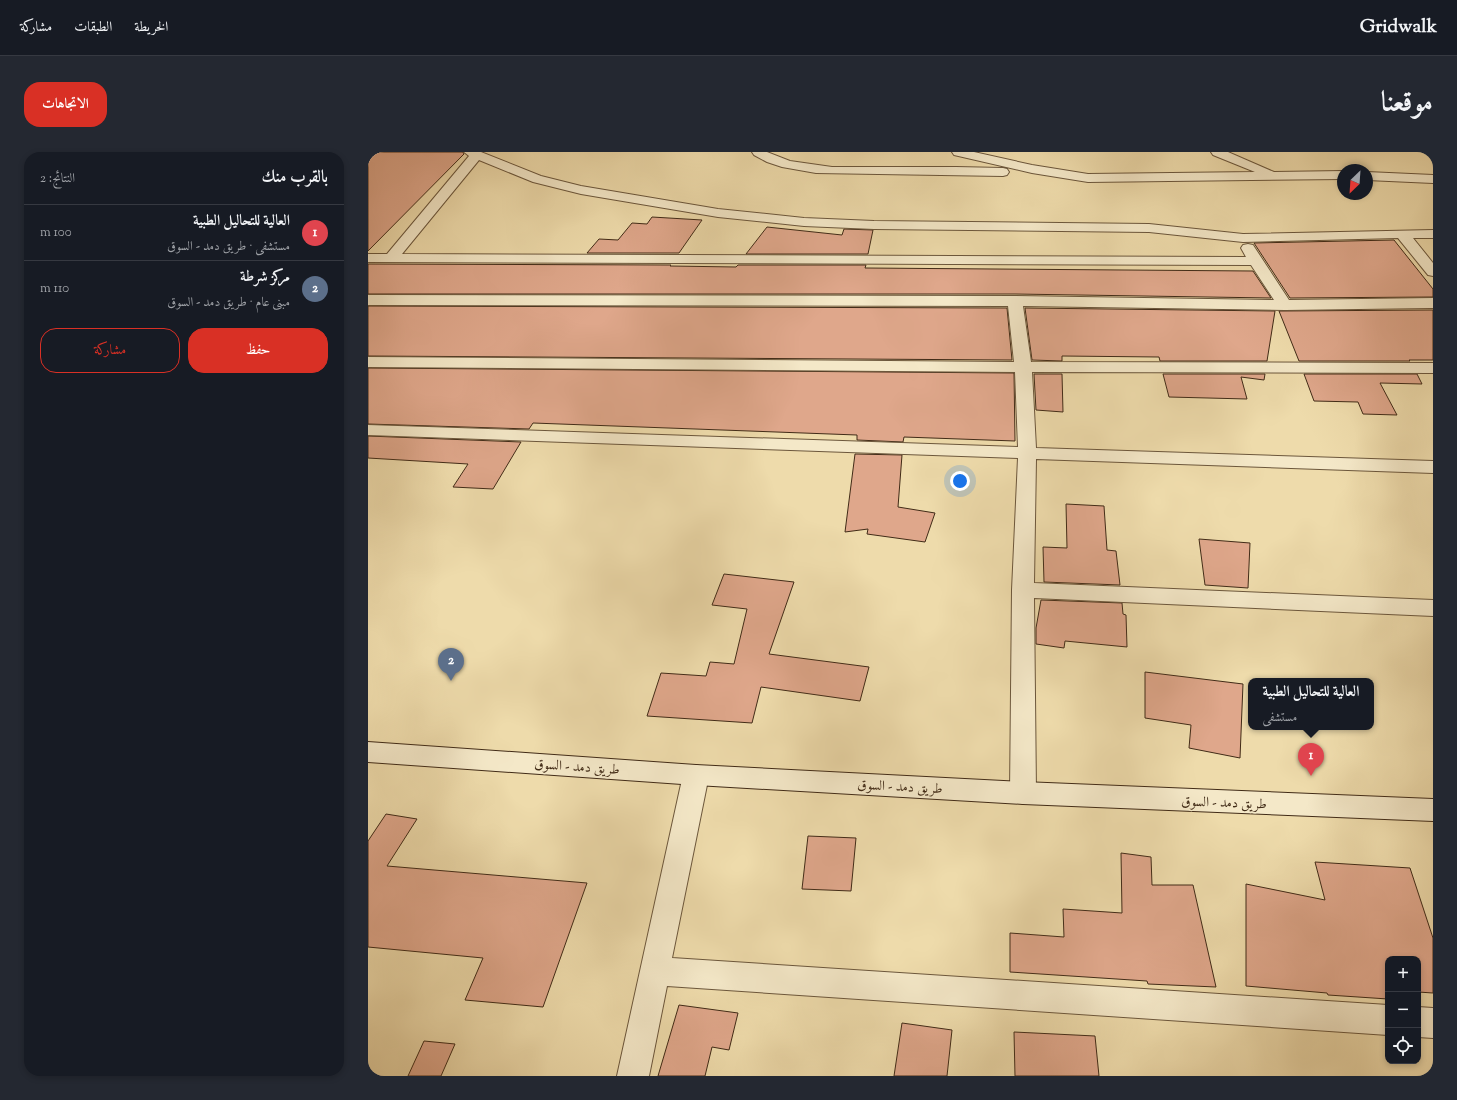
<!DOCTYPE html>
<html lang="ar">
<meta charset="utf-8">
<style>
:root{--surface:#171b24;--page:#242831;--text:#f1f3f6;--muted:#9ea1a6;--line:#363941;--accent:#d93025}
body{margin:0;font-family:"Sorts Mill Goudy",Amiri,serif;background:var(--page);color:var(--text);direction:rtl}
.controls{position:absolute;right:12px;bottom:12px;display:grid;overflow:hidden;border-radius:8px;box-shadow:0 2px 6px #0003}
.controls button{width:36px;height:36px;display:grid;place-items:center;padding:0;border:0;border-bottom:1px solid var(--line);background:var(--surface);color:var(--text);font:20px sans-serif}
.compass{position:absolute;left:969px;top:12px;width:36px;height:36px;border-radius:50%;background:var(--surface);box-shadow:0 2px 6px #0003;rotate:205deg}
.you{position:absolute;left:592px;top:329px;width:14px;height:14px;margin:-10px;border:3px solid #fff;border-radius:50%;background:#1a73e8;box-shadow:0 0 0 6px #1a73e833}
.badge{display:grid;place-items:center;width:26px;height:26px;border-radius:50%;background:var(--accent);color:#fff;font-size:13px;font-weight:700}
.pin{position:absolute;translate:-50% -33px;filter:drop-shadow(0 1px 2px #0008)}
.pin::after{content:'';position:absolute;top:21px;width:14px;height:12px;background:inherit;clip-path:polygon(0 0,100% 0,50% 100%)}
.popup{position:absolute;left:880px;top:526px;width:126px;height:52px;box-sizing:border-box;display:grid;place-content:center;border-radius:8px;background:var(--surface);filter:drop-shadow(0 1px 3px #0005);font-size:13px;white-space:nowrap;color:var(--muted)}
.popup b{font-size:15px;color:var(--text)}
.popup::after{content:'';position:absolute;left:50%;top:100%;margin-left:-8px;border:8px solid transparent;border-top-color:var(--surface)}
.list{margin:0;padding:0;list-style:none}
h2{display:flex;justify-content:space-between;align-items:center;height:52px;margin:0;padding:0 16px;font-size:17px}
h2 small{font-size:13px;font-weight:400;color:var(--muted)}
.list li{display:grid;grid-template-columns:26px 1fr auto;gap:12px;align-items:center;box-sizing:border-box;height:56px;padding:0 16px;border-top:1px solid var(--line)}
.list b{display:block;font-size:15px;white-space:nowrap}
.list p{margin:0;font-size:13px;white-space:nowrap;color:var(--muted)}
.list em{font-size:13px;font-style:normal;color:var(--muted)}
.actions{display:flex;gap:8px;padding:12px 16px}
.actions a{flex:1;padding:9px 0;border:1px solid var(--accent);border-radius:16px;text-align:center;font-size:14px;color:var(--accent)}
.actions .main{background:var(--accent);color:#fff}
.icon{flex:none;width:22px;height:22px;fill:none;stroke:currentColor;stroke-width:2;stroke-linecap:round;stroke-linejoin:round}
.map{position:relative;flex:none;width:1065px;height:924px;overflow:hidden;direction:ltr;border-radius:16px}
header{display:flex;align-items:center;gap:24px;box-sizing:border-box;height:56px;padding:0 20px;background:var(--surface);border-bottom:1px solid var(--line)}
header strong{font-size:19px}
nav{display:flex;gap:22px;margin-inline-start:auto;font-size:14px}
.intro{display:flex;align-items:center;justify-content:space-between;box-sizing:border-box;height:96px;padding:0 24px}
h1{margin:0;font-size:28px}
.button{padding:10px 18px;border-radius:16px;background:var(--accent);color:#fff;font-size:14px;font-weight:700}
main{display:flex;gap:24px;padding:0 24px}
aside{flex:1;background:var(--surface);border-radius:16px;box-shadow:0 2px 6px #0003}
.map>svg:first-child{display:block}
.building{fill:#dfa78b;stroke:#412b17}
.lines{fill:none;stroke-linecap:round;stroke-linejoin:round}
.minor-casing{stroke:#6c573c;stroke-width:2}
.secondary-casing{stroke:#412b17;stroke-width:2}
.minor{fill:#f4e8c8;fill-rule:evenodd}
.secondary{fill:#f4e8c8;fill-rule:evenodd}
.labels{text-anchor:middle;stroke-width:3;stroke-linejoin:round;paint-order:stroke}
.street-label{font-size:14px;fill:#412b17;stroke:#f4e8c8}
</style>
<header>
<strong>Gridwalk</strong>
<nav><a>الخريطة</a><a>الطبقات</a><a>مشاركة</a></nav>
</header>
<div class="intro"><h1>موقعنا</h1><a class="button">الاتجاهات</a></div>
<main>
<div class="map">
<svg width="1065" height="924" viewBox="0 0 1065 924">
<rect width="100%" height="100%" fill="#eedbab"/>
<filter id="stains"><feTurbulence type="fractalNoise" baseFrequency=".005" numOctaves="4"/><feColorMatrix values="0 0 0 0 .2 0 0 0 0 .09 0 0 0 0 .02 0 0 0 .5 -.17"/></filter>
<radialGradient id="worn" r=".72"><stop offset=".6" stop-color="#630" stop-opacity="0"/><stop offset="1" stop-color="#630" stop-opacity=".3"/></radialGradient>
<path class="building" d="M0,0H95L96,2L0,99Z
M284,65L334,68L311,101H219L231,87L250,88L264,71L279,72Z
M399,75L474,83L476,77L505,78L500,102H378Z
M1026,88L1065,137V145L922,146L886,91Z
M0,112L303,113L302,114L368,115L370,113H498L497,116L885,119L903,146L647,142H0Z
M0,154L639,156L644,208L0,204Z
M657,156L907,159L899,209H792L791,205L694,204V209L664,208Z
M1065,158V208H1041L1042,209H931L911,159Z
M0,216L646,221L647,289L536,285L535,290L489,288V283L165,271L161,277L0,272Z
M666,222H694L695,260L668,258Z
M795,222H897L896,228L873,225L879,247L801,245Z
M936,222H1049L1054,232L1012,231L1029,263L995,262L990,250L946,249Z
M0,284L153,290L125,337L85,335L100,312L0,306Z
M487,302L534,303L530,355L567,361L557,390L499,382L500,377L477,380Z
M698,352L736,354L739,398L748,399L752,433L676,430L675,395L699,396Z
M831,387L882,391L880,436L837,433Z
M356,422L426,430L401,502L501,515L492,549L393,535L384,571L279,564L293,521L338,524L342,510L366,512L379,457L344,453Z
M673,448L754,451L755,462L758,463L759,495L697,489L696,496L668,492V476Z
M777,520L875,532L872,606L821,596L823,573L777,566Z
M18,662L49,667L19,714L219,731L175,855L97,848L115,806L0,795V689Z
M440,684L488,686L483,739L434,737Z
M753,701L783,705L784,733H825L848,835L780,832L779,829L642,820V781L696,785L695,757L754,761Z
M947,710L1042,716L1065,786V841L1050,840V807H1020V847L960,843L959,841L878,834V732L957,748Z
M311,853L370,861L361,898L344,895L337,924H290Z
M534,871L584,878L579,924H526Z
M646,880L727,884L731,924H647Z
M56,889L87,892L73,924H40Z"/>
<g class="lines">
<g class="minor-casing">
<path id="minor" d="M96,0H113L173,24L213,34L350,57L436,66L506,69L781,72L875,82L1065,78V86H1045L1065,111V124L1060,123L1030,86L875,90L781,80L506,77L436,74L350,65L213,42L165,30L111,8L34,102L878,105L873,96L875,93L880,92L885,93L921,148L1065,146V156L917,158L655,154L663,210L1065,211V221L664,220L668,296L1065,309V321L668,307L666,431L1065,448V464L666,446L668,641L664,648L655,652L646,648L642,641L644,438L650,306L0,283V273L650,295L647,220L0,215V205L646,210L640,154L0,153V143L647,144L906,148L883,113L0,110V102H19L101,4Z
M384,0H399L422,9L464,15H588L635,16L639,17L641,20L639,23L635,24L448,21L414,15L399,10L386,3Z
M584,0H606L664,13L720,22L887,20L845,3L843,0H860L906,20L975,19V27L720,30L664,21L586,3Z
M999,20L1065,23V31L999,28Z
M328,613L337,616L341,623L304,806L1020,853V883L299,834L281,924H249L315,623L319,616Z
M1050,855L1065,856V886L1050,885Z"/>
</g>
<g class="secondary-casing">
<path id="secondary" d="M0,590L328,613L655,630L1065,647V669L655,652L328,633L0,610Z"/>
</g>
<use href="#minor" class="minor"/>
<use href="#secondary" class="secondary"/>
</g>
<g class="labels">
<g class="street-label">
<text transform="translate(209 614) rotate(4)" y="5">طريق دمد - السوق</text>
<text transform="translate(532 634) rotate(3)" y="5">طريق دمد - السوق</text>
<text transform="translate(856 650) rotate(2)" y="5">طريق دمد - السوق</text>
</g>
</g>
<rect width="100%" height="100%" filter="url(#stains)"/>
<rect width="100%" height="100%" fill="url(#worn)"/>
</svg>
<div class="controls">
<button>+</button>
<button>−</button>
<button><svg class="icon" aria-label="locate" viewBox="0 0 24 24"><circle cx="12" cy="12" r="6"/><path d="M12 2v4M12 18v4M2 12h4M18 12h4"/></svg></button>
</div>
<svg class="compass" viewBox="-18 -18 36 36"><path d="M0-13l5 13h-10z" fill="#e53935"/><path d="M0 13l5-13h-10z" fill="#9ea1a6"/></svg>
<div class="you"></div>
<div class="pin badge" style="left:943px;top:624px;background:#e0444e">1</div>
<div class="popup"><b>العالية للتحاليل الطبية</b>مستشفى</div>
<div class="pin badge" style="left:83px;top:529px;background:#5c6f8a">2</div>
</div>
<aside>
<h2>بالقرب منك<small>النتائج: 2</small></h2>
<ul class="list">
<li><span class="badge" style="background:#e0444e">1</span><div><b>العالية للتحاليل الطبية</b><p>مستشفى · طريق دمد - السوق</p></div><em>100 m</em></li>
<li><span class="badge" style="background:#5c6f8a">2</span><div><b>مركز شرطة</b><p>مبنى عام · طريق دمد - السوق</p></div><em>110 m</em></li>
</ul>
<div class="actions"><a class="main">حفظ</a><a>مشاركة</a></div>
</aside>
</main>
